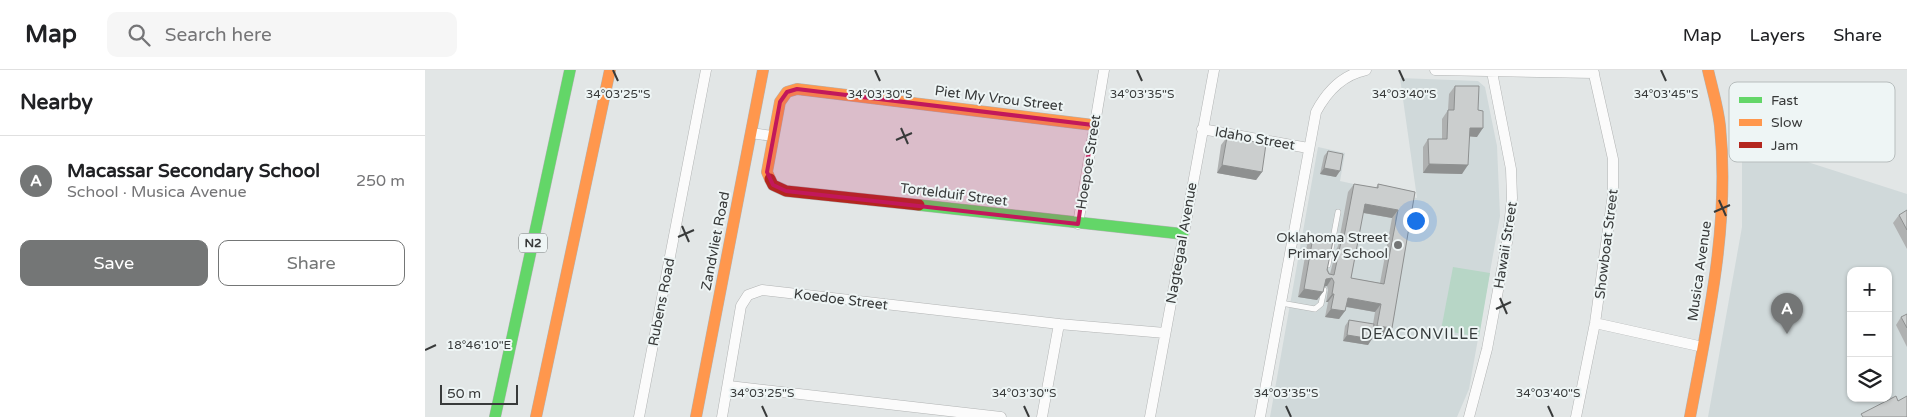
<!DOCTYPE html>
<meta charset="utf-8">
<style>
:root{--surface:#fff;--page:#f6f6f6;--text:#202124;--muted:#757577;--line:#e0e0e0;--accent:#747676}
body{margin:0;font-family:"Varela Round",sans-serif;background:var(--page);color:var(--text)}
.controls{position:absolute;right:15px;bottom:15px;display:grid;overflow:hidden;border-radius:10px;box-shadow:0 1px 4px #0004}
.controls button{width:45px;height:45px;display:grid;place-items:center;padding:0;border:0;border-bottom:1px solid var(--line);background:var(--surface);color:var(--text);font:25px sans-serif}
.scale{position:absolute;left:15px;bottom:12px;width:78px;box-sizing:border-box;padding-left:5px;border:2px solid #383a3a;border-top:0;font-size:14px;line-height:18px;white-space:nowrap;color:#383a3a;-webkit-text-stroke:4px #eef5f5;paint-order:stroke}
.you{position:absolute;left:990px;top:150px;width:18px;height:18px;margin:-12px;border:4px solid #fff;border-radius:50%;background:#1a73e8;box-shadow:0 0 0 8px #1a73e833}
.badge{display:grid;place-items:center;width:32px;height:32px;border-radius:50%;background:var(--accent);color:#fff;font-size:16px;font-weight:700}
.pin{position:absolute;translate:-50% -41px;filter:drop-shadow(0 1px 2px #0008)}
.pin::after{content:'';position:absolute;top:26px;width:18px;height:15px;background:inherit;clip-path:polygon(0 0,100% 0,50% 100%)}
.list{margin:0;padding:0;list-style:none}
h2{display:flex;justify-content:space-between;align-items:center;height:65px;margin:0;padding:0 20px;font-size:21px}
h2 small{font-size:16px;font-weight:400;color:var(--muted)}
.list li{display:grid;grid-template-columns:32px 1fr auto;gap:15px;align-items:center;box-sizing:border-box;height:90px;padding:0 20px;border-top:1px solid var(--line)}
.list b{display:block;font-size:19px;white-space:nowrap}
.list p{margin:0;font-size:16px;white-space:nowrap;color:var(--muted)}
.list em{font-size:16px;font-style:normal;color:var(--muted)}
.actions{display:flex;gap:10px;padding:15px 20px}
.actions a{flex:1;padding:11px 0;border:1px solid var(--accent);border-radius:10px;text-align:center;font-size:18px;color:var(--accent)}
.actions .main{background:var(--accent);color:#fff}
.icon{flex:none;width:28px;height:28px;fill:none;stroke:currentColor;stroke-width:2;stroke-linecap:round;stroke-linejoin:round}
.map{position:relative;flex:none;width:1482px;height:347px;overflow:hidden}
header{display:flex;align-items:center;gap:30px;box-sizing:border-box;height:70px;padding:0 25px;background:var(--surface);border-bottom:1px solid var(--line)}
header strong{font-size:24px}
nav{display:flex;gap:28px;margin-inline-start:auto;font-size:18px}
.search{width:350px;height:45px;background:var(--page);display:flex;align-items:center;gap:12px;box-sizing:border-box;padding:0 18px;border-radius:10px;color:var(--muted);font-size:19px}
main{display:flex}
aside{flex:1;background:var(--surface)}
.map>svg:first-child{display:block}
.built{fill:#d0d9da;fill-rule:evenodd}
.green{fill:#b7d6c6}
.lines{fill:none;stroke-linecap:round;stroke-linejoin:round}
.lane-casing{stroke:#b2b4b4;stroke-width:6}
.street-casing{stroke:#b2b4b4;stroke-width:11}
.fast-casing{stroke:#b2b4b4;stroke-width:12}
.slow-casing{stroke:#b2b4b4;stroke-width:12}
.jam-casing{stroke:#b2b4b4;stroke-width:12}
.lane{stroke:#fbfbfb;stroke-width:5}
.street{stroke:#fbfbfb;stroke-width:10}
.fast{stroke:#63d668;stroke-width:11}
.slow{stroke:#ff974d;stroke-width:11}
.jam{stroke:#b3261e;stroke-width:11}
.wall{fill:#afb1b1;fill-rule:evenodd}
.shaded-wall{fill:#8e9090}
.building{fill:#cbcece;stroke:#8e9090;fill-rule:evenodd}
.marked{fill:#c2185b;fill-opacity:0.2;stroke:#c2185b;stroke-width:4;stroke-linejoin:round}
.ticks{fill:none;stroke:#383a3a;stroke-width:2}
.poi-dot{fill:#747676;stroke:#eef5f5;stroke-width:2}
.labels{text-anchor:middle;stroke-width:4;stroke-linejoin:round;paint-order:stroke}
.shield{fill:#eef5f5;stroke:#6f7272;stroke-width:1}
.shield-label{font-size:12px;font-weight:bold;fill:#383a3a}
.street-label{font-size:14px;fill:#383a3a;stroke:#eef5f5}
.poi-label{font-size:14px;fill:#383a3a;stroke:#eef5f5;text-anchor:end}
.neighbourhood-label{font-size:15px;letter-spacing:1px;fill:#353a3a;stroke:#eef5f5}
.key{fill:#eef5f5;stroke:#b7bdbd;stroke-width:1}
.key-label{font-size:14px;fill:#383a3a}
.ticks-label{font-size:12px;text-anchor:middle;fill:#383a3a;stroke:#eef5f5;stroke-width:4;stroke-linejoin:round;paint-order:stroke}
</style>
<header>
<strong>Map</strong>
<div class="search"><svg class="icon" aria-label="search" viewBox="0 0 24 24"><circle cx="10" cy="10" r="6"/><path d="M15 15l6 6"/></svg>Search here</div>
<nav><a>Map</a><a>Layers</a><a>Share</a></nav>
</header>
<main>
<aside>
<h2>Nearby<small></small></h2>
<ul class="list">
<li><span class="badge">A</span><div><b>Macassar Secondary School</b><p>School · Musica Avenue</p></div><em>250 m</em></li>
</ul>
<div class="actions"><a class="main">Save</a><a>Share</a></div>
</aside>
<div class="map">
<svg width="1482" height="347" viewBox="0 0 1482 347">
<rect width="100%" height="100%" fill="#e2e6e6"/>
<path class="built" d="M975,8L1053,11L1060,17L1072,76L1075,146L1044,319L1032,347H845L893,77L920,83L915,111L992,128Z
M1317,71L1482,124V347H1283L1317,157ZM1426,201H1463V328H1426Z"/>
<path class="green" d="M1028,197L1065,203L1054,267L1016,260Z"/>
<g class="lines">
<g class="lane-casing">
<path id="lane" d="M867,168L891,173
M903,195L913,142
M856,233L890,239L896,234L899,220"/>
</g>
<g class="street-casing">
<path id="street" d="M1010,0L1169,3
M777,59L883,78
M326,63L347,66
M653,154L679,0
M1170,253L1278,277
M304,316L576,347
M214,347L281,0
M297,347L316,236L323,225L337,220L634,254L740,263
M617,347L634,254
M725,347L789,0
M835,347L891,42C902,21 917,5 941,0
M1044,347L1062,279L1083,167L1087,128L1086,99L1067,2
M1151,347L1170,253L1188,124V89L1168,0"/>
</g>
<g class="fast-casing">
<path id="fast" d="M494,135L758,164
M70,347L145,0"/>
</g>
<g class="slow-casing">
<path id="slow" d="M345,109L342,102L355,32L362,22L372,19L668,55
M111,347L185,0
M271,347L338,0
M1265,347C1283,251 1305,154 1295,56C1293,37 1287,18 1283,0"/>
</g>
<g class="jam-casing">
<path id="jam" d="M345,109L348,115L361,121L494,135"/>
</g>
<use href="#lane" class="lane"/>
<use href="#street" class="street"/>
<use href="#fast" class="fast"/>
<use href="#slow" class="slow"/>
<use href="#jam" class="jam"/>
</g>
<path class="wall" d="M1030,16L1052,67L1044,66L1037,104L998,103V77L1003,69H1017V49L1023,40L1024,24Z
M802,67L837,102L831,110L792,103L796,75Z
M903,81L911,107L895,104L899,86Z
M929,114L951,118L953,114L990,122L967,258L961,267L948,264L943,275L918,271L920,256L924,250L948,254L950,242L921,237L920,241L914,249L900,247L903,232H901L903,220L902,216L899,217L898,222L892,230L873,227L882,175L888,167L905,204L911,180L913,176L923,122ZM938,143L967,148L955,213L926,208Z
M1482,140V179L1468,153L1474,145Z
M1482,244V277L1471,255L1476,247Z"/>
<path class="shaded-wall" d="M1045,58H1058L1052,67L1039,66Z
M1004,94L1043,95L1037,104L998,103Z
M797,95L837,102L831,110L792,103Z
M899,98L915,101L911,107L895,104Z
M940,134L973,140L967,148L934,142Z
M907,208L902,216L895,217L901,209Z
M879,219L898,222L892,230L873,227Z
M907,224H909L903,232H901Z
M923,228L956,234L950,242L917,236Z
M906,239L920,241L914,249L900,247Z
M952,256L967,258L961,267L946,264Z
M922,265L947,269L943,275L918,271Z"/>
<path class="building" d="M1030,16H1054L1053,40L1058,41V58H1045L1043,95L1004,94L1003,69H1022L1023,40H1029Z
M802,67L841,74L837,102L797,95Z
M903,81L918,84L915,101L899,98Z
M929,114L953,118V114L990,122L967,258L952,256L956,234L923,228L920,241L906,239L909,224H907L909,212L907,208L901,209L898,222L879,219L888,167L908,171L902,200L904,204L909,205L916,172H918ZM940,134L973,140L959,214L926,208Z
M1482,140V160L1474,145Z
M1482,244V258L1476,247Z
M924,250L949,254L947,269L922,265Z
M1471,326L1473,331L1482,326V347H1438L1436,344Z"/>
<path class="marked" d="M372,19L668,55L653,154L361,121L348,115L342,102L355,32L362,22Z"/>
<path class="ticks" d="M188,0L193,11M450,0L455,11M712,0L717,11M974,0L979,11M1236,0L1241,11M476,58L483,74M471,70L487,63M1294,130L1301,146M1289,142L1305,135M257,156L264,172M253,167L269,160M1075,228L1082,244M1071,239L1086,232M0,280L11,275M337,336L342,347M599,336L604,347M861,336L866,347M1123,336L1128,347"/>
<circle class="poi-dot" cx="973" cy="175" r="5"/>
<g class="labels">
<rect class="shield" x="94" y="163.5" width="28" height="19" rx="4"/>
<g class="shield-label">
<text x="108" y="177">N2</text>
</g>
<g class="street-label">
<text transform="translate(574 28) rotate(7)" y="5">Piet My Vrou Street</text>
<text transform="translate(830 68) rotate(10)" y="5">Idaho Street</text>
<text transform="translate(663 92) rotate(-81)" y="5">Hoepoe Street</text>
<text transform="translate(529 124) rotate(7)" y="5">Tortelduif Street</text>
<text transform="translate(290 171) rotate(-79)" y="5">Zandvliet Road</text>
<text transform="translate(756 173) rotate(-80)" y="5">Nagtegaal Avenue</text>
<text transform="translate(1181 174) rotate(-83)" y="5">Showboat Street</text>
<text transform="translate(1080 175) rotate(-81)" y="5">Hawaii Street</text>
<text transform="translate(1274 201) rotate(-82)" y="5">Musica Avenue</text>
<text transform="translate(416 229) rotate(7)" y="5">Koedoe Street</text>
<text transform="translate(236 232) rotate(-79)" y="5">Rubens Road</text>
</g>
<g class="poi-label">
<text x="963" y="172">Oklahoma Street<tspan x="963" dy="16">Primary School</tspan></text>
</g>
<g class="neighbourhood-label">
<text x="995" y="269">DEACONVILLE</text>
</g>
</g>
<rect x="1304" y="12" width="166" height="80" rx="8" class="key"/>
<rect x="1314" y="27" width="23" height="6" fill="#63d668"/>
<rect x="1314" y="49" width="23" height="7" fill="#ff974d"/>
<rect x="1314" y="72" width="23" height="6" fill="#b3261e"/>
<g class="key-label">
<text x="1346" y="35">Fast</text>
<text x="1346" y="57">Slow</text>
<text x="1346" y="80">Jam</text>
</g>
<g class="ticks-label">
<text x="193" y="28">34°03'25"S</text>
<text x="455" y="28">34°03'30"S</text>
<text x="717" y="28">34°03'35"S</text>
<text x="979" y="28">34°03'40"S</text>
<text x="1241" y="28">34°03'45"S</text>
<text x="54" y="279">18°46'10"E</text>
<text x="337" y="327">34°03'25"S</text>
<text x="599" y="327">34°03'30"S</text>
<text x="861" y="327">34°03'35"S</text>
<text x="1123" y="327">34°03'40"S</text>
</g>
</svg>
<div class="controls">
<button>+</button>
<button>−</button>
<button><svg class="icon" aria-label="layers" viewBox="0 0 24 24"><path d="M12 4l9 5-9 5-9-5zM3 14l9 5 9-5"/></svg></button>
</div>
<div class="scale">50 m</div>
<div class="you"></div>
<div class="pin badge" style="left:1362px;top:264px">A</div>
</div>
</main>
